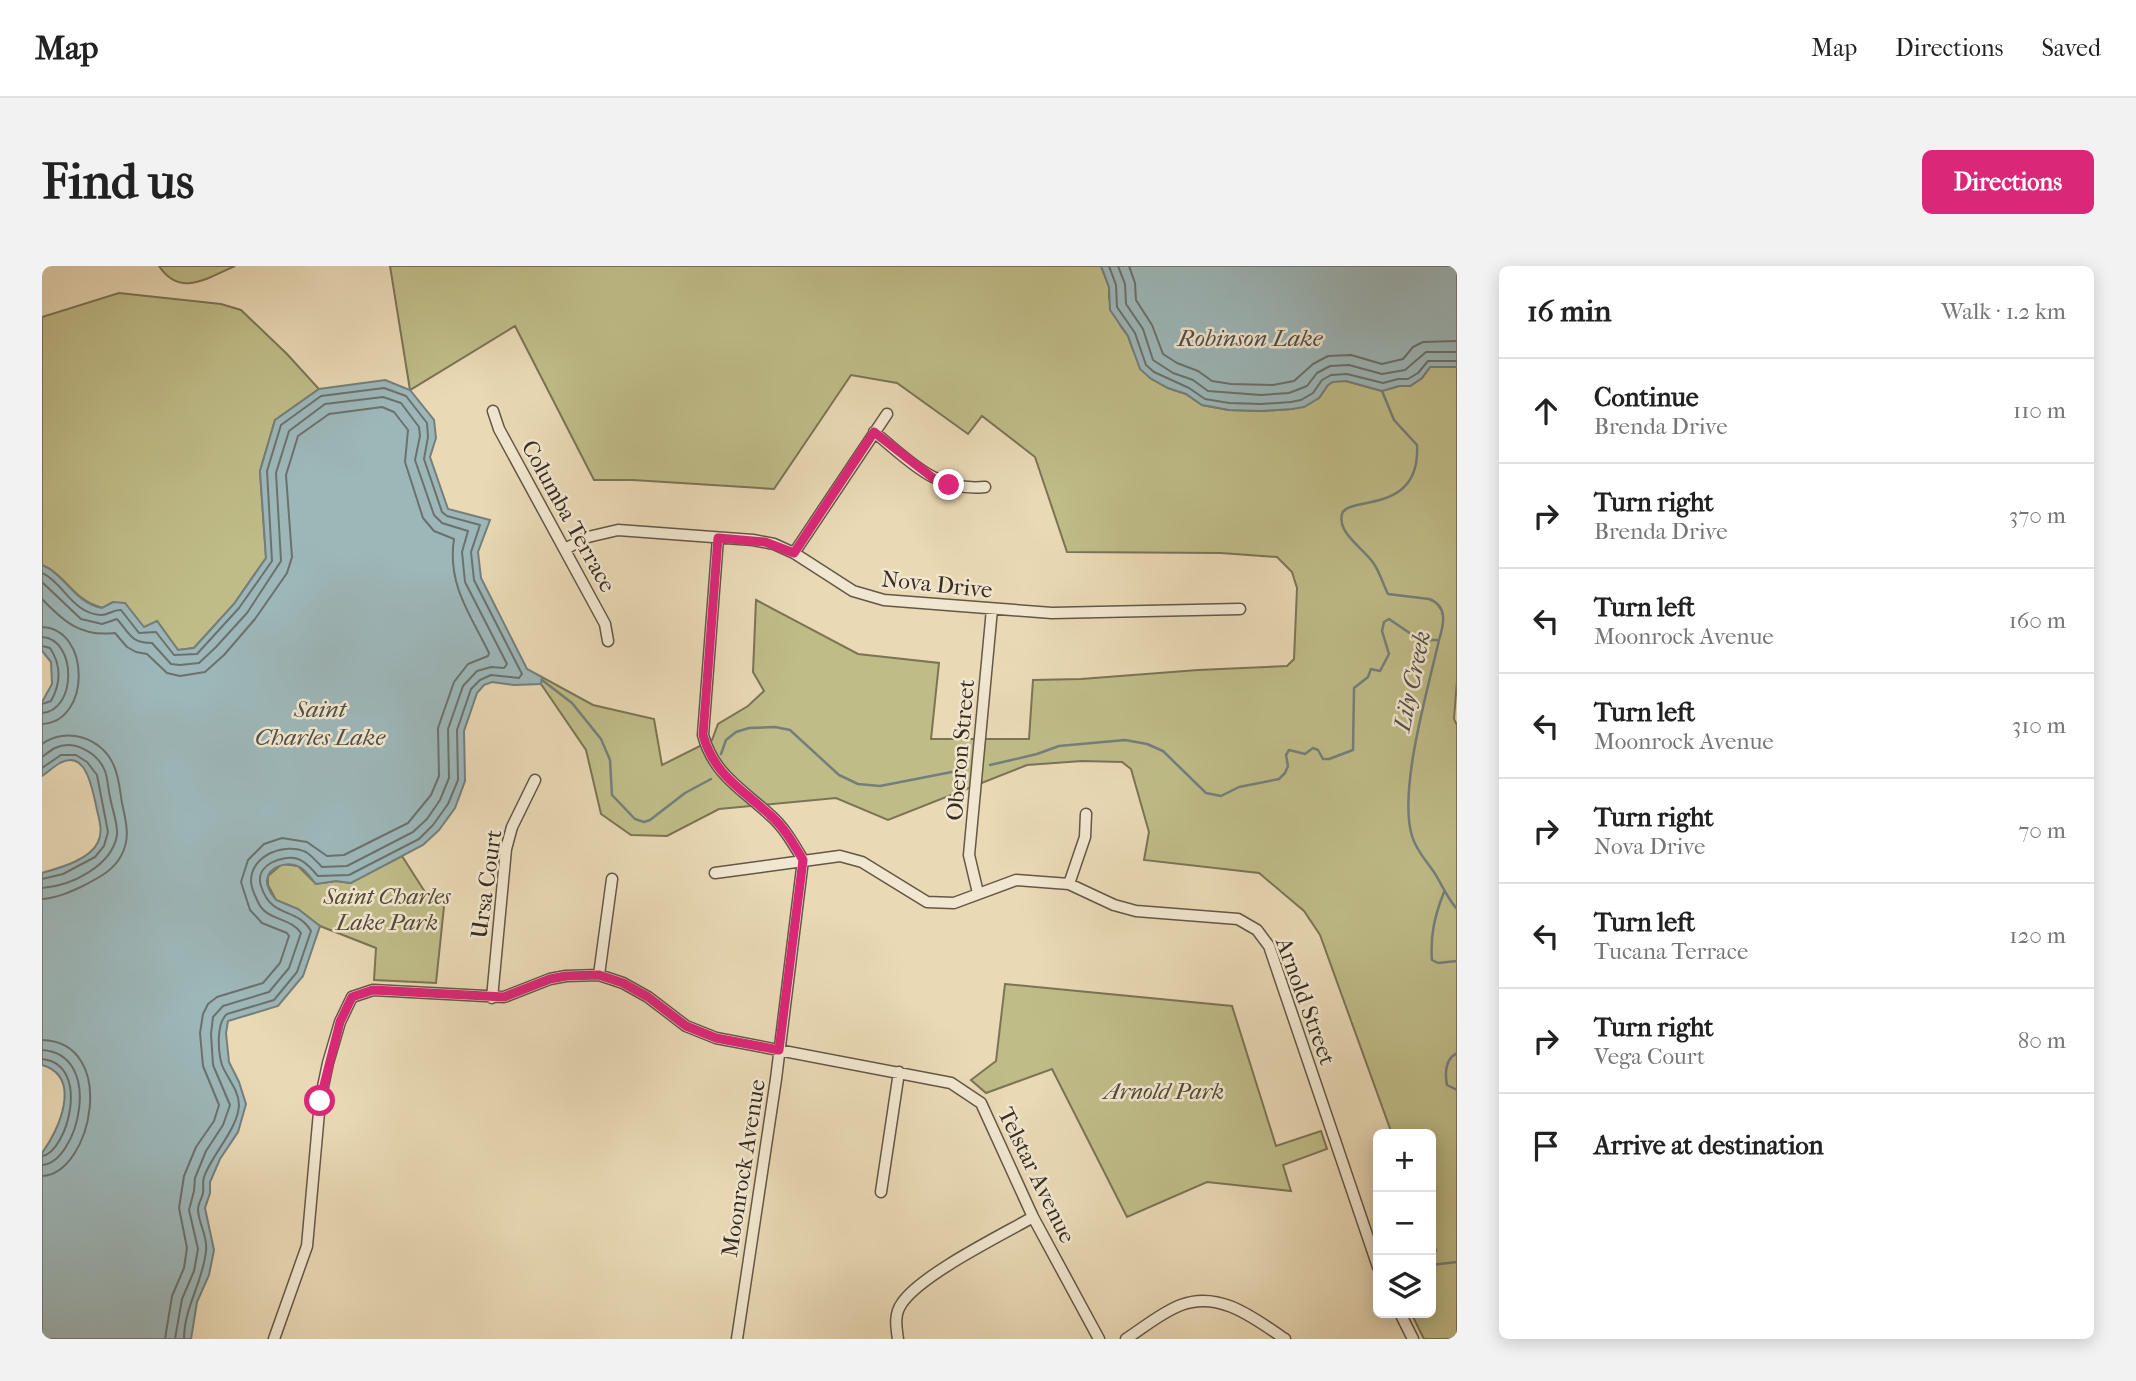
<!DOCTYPE html>
<meta charset="utf-8">
<style>
:root{--surface:#fff;--page:#f2f2f2;--text:#222;--muted:#767676;--line:#e0e0e0;--accent:#db2777}
body{margin:0;font-family:"IM FELL French Canon",serif;background:var(--page);color:var(--text)}
.controls{position:absolute;right:21px;bottom:21px;display:grid;overflow:hidden;border-radius:10px;box-shadow:0 4px 18px #0003}
.controls button{width:63px;height:63px;display:grid;place-items:center;padding:0;border:0;border-bottom:2px solid var(--line);background:var(--surface);color:var(--text);font:35px sans-serif}
.stop{position:absolute;width:21px;height:21px;margin:-16px;border:5px solid #db2777;border-radius:50%;background:#fff}
.stop.end{background:#db2777;border-color:#fff;box-shadow:0 2px 7px #0008}
.list{margin:0;padding:0;list-style:none}
h2{display:flex;justify-content:space-between;align-items:center;height:91px;margin:0;padding:0 28px;font-size:30px}
h2 small{font-size:23px;font-weight:400;color:var(--muted)}
.list li{display:grid;grid-template-columns:46px 1fr auto;gap:21px;align-items:center;box-sizing:border-box;height:105px;padding:0 28px;border-top:2px solid var(--line)}
.list b{display:block;font-size:26px;white-space:nowrap}
.list p{margin:0;font-size:23px;white-space:nowrap;color:var(--muted)}
.list em{font-size:23px;font-style:normal;color:var(--muted)}
.icon{flex:none;width:38px;height:38px;fill:none;stroke:currentColor;stroke-width:2;stroke-linecap:round;stroke-linejoin:round}
.map{position:relative;flex:none;width:1415px;height:1073px;overflow:hidden;border-radius:10px}
header{display:flex;align-items:center;gap:42px;box-sizing:border-box;height:98px;padding:0 35px;background:var(--surface);border-bottom:2px solid var(--line)}
header strong{font-size:33px}
nav{display:flex;gap:38px;margin-inline-start:auto;font-size:24px}
.intro{display:flex;align-items:center;justify-content:space-between;box-sizing:border-box;height:168px;padding:0 42px}
h1{margin:0;font-size:49px}
.button{padding:18px 32px;border-radius:10px;background:var(--accent);color:#fff;font-size:24px;font-weight:700}
main{display:flex;gap:42px;padding:0 42px}
aside{flex:1;background:var(--surface);border-radius:10px;box-shadow:0 4px 18px #0003}
.map>svg:first-child{display:block}
.green{fill:#bfbc88;stroke:#7a7455;stroke-width:2}
.water{fill:#9db7b9;stroke:#747f7d;stroke-width:2}
.lines{fill:none;stroke-linecap:round;stroke-linejoin:round}
.shore{stroke:#6a726e;stroke-width:2}
.stream{stroke:#747f7d;stroke-width:2.5}
.minor-casing{stroke:#635747;stroke-width:13}
.minor{stroke:#f1e6cf;stroke-width:10}
.route{stroke:#db2777;stroke-width:9}
.labels{text-anchor:middle;stroke-width:5;stroke-linejoin:round;paint-order:stroke}
.street-label{font-size:23px;fill:#362c22;stroke:#f1e6cf}
.park-label{font-size:23px;font-style:italic;fill:#514936;stroke:#f1e6cf}
.water-label{font-size:24px;font-style:italic;fill:#504f48;stroke:#f1e6cf}
</style>
<header>
<strong>Map</strong>
<nav><a>Map</a><a>Directions</a><a>Saved</a></nav>
</header>
<div class="intro"><h1>Find us</h1><a class="button">Directions</a></div>
<main>
<div class="map">
<svg width="1415" height="1073" viewBox="0 0 1415 1073">
<rect width="100%" height="100%" fill="#e9d9b5"/>
<filter id="stains"><feTurbulence type="fractalNoise" baseFrequency=".00286" numOctaves="4"/><feColorMatrix values="0 0 0 0 .2 0 0 0 0 .09 0 0 0 0 .02 0 0 0 .5 -.17"/></filter>
<radialGradient id="worn" r=".72"><stop offset=".6" stop-color="#630" stop-opacity="0"/><stop offset="1" stop-color="#630" stop-opacity=".3"/></radialGradient>
<path class="green" d="M117,0H193C165,12 138,32 117,0Z
M348,0H1059L1067,21V32L1078,59L1086,70L1091,84L1108,112L1126,122L1144,128L1160,139L1187,144L1219,145L1250,143L1277,132L1286,119L1291,115H1304L1340,125L1357,120H1368L1380,112L1388,101H1415V415L1412,453L1415,459V1073H1382L1369,1047H1389V987L1394,985L1389,970V868H1350L1278,669L1262,645L1217,607L1102,594L1107,566L1089,503L1080,496L1040,495L985,499L846,554L794,532L677,543L625,570L589,569L559,548L544,484L499,418L500,411L551,439L612,453L620,499L670,474L676,458L706,440L722,425L711,406L714,334L816,388L897,397L889,473H987L991,414L1039,413L1156,404L1245,400L1252,393L1255,322L1250,306L1235,291L1179,287L1025,286L993,191L940,150L926,168L855,117L809,109L732,223L591,214H552L473,60L368,124Z
M77,27L179,38L199,44L245,88L277,123L233,154L218,205L224,292L192,338L152,382L136,384L115,355L102,362L71,336L61,342C31,335 24,309 0,299V51Z
M360,590L383,626L403,631L394,717L332,714L334,682L278,660L256,643L234,634L226,619V610L240,598L256,600L274,618L294,615L308,617Z
M963,718L1190,740L1234,880L1279,865L1285,883L1241,899L1249,925L1165,916L1085,951L1010,803L944,827L929,814L954,795Z"/>
<path class="water" d="M1059,0H1415V101H1388L1380,112L1368,120H1357L1340,125L1304,115L1291,116L1286,119L1277,132L1262,141L1250,143L1219,145L1187,144L1160,139L1144,128L1126,122L1108,112L1098,103L1086,70L1068,44L1067,21Z
M343,114L368,124L392,154L394,172L388,191L406,243L448,254L436,286L439,312L485,403L500,411L499,418L472,419L450,416L442,419L435,427L422,465L423,515L413,542L397,564L381,579L309,617L294,615L274,618C269,613 265,605 258,601C247,595 227,599 225,614C224,620 230,629 234,634L256,643L278,660L261,710L236,740L186,755L184,767L187,796L197,816L204,838L196,866L178,893L168,916V927L163,942L172,984L167,1009L155,1036L149,1073H0V887C17,864 41,811 0,799V607C17,602 48,594 56,576C62,564 56,551 54,539C50,522 44,483 18,497C11,501 6,506 0,510V436L10,418L9,396L0,385V299C24,309 31,336 60,342L71,336L83,337L102,361L115,355L136,384L152,382L192,338L224,292L218,205L233,154L277,123Z"/>
<g class="lines">
<path class="shore" d="M1067,0L1074,19L1075,41L1093,67L1104,99L1112,106L1147,122L1163,133L1187,137L1219,138L1249,136L1259,134L1271,127L1280,114L1289,109L1305,108L1341,117L1356,113H1366L1376,107L1386,95H1415
M1076,0L1083,18L1084,38L1101,63L1111,94L1131,107L1151,114L1166,125L1219,129L1247,127L1265,120L1275,107L1288,100L1307,99L1340,108L1363,104L1384,86H1415
M1087,0L1093,17L1094,34L1110,59L1121,88L1135,97L1156,105L1170,115L1189,118L1231,119L1252,115L1271,98L1286,90L1309,89L1340,98L1361,93L1371,81L1381,76L1415,75
M0,307C21,316 30,347 58,349C66,350 71,343 79,344L97,367L114,366L132,389L155,388L197,342L230,295L225,205L239,159L279,130L342,122L364,130L385,157L386,171L382,193L400,246L405,250L438,259L429,286L432,314L480,408L477,412L449,409L438,414L429,423L415,464L416,514L406,538L391,559L377,573L307,609L276,610C270,604 265,596 256,593C241,588 212,599 219,620C230,654 254,640 269,665L255,706L232,734L185,748C174,757 176,786 180,799C185,812 197,824 197,839C196,863 170,888 162,911C160,917 162,922 161,927C160,933 156,937 156,943C156,957 166,970 164,985C161,1016 142,1041 142,1073
M0,316L39,353L60,358L75,353C88,368 89,377 110,377L129,398L138,399L157,397L174,381L205,347L239,295L234,207L247,165L283,138L341,131L359,137L377,161L378,170L373,194L392,249L400,257L426,265L420,286L423,316L465,398L462,402L449,401L435,405L421,420L406,463L407,512L398,534L385,553L371,566L305,600L280,601C275,596 270,590 264,586C243,576 209,589 209,615C209,622 213,630 216,636C224,655 249,651 259,667L247,702L227,726L181,740L171,751L169,768L171,799L188,839L181,859L164,885L153,912L152,925L147,944L156,983L152,1005L140,1033L133,1073
M0,333C22,356 39,371 73,367L85,381L94,386L105,388L125,407L138,410L163,406L182,389L213,353L245,307L250,291L244,209L256,170L287,148L340,141L352,146L366,164L363,196L381,252L392,265L412,273C405,318 428,348 447,387L446,390L426,398L412,416L396,462L397,510L389,529L366,557L302,589L285,590L265,576L240,572L222,578L206,594L199,616L208,644L220,657L245,667L247,670L238,697L221,717L175,731L166,738L161,748L158,767L161,800L177,839L172,855L154,881L142,910L137,942L145,982L142,1002L130,1030L123,1073
M0,361C49,363 49,456 0,458
M0,371C35,373 35,445 0,447
M0,380L8,382C20,400 19,417 9,435L0,438
M0,478C24,460 61,472 72,500C77,511 78,525 80,537C84,556 89,572 79,590C71,605 56,612 41,620C28,626 15,632 0,633
M0,491C4,488 9,484 13,482C32,473 56,487 63,505C66,513 66,523 68,531C70,543 76,557 75,569C70,600 29,620 0,622
M0,502L19,489H34L45,496L55,509L66,566L62,580L53,591L21,608L0,613
M0,774C77,776 50,908 0,910
M0,784C63,788 36,897 0,899
M0,793C50,798 25,887 0,890"/>
<path class="stream" d="M1340,125L1352,154L1375,179C1379,250 1305,229 1300,248C1295,268 1323,283 1332,298C1338,307 1341,318 1346,328L1387,333C1406,340 1402,358 1397,374C1386,423 1356,524 1370,570C1375,587 1387,597 1395,611C1402,623 1406,633 1415,643
M500,414L530,437L559,473L568,494L570,529L593,553L602,556L608,554L643,527L669,513
M679,488L684,474L694,466L707,462L733,461L748,464L797,509L816,518L838,520L920,504
M948,499L995,488L1017,480L1083,474L1105,478L1121,485L1164,527L1179,530L1197,521L1237,513L1243,507L1246,500L1244,489L1247,484L1263,488L1271,482L1276,484L1281,493H1287L1311,484L1312,422L1326,411L1329,403L1338,405L1347,388L1340,365L1342,356L1347,353L1378,374H1395
M1402,626C1393,649 1388,669 1390,694L1396,697L1415,695
M1415,787C1403,793 1403,808 1405,819L1415,824
M1389,999L1415,996"/>
<g class="minor-casing">
<path id="minor" d="M451,145L457,163L563,358L566,375
M832,166C868,195 894,226 943,221
M676,272L661,469C672,509 700,523 728,549C742,561 751,577 761,594L734,813L695,1073
M523,283L546,271L576,264L711,274L732,278L752,287L811,325L842,334L1010,347L1198,343
M752,287L845,148
M673,607L798,590L820,596L885,636L912,637L974,614L1027,618L1072,639L1094,645L1196,653L1215,664L1227,680L1336,1001
M1027,618L1043,571L1044,548
M936,627L927,589L950,343
M557,709L570,613
M450,732L464,583L470,561L493,514
M839,926L857,806
M1358,1047L1371,1073
M232,1073L265,980L278,835L286,797L298,756L310,731L331,724L462,731L508,713L524,710L557,709L581,717L606,731L644,760L674,772L909,817L939,837L991,951L1057,1073
M856,1073C854,1060 852,1048 860,1037C880,1008 958,970 991,951
M1084,1073C1101,1062 1120,1046 1139,1039C1178,1024 1213,1053 1243,1073"/>
</g>
<use href="#minor" class="minor"/>
</g>
<g class="lines">
<path class="route" d="M278,835L298,756L310,731L331,724L462,731L508,713L524,710L557,709L581,717L606,731L644,760L674,772L737,784L761,594C751,577 742,561 728,549C700,523 672,509 661,469L676,272L723,276L752,287L832,166L891,212L907,219"/>
</g>
<g class="labels">
<g class="street-label">
<text transform="translate(527 250) rotate(61)" y="8">Columba Terrace</text>
<text transform="translate(895 318) rotate(6)" y="8">Nova Drive</text>
<text transform="translate(918 484) rotate(-85)" y="8">Oberon Street</text>
<text transform="translate(444 618) rotate(-82)" y="8">Ursa Court</text>
<text transform="translate(1264 735) rotate(70)" y="8">Arnold Street</text>
<text transform="translate(701 902) rotate(-81)" y="8">Moonrock Avenue</text>
<text transform="translate(995 909) rotate(64)" y="8">Telstar Avenue</text>
</g>
<g class="park-label">
<text x="345" y="638">Saint Charles<tspan x="345" dy="26">Lake Park</tspan></text>
<text x="1122" y="833">Arnold Park</text>
</g>
<g class="water-label">
<text x="1208" y="80">Robinson Lake</text>
<text transform="translate(1370 415) rotate(-78)" y="8">Lily Creek</text>
<text x="278" y="451">Saint<tspan x="278" dy="28">Charles Lake</tspan></text>
</g>
</g>
<rect width="100%" height="100%" filter="url(#stains)"/>
<rect width="100%" height="100%" fill="url(#worn)"/>
</svg>
<div class="controls">
<button>+</button>
<button>−</button>
<button><svg class="icon" aria-label="layers" viewBox="0 0 24 24"><path d="M12 4l9 5-9 5-9-5zM3 14l9 5 9-5"/></svg></button>
</div>
<div class="stop" style="left:278px;top:835px"></div>
<div class="stop end" style="left:907px;top:219px"></div>
</div>
<aside>
<h2>16 min<small>Walk · 1.2 km</small></h2>
<ul class="list">
<li><svg class="icon" aria-label="ahead" viewBox="0 0 24 24"><path d="M12 20V5M6 11l6-6 6 6"/></svg><div><b>Continue</b><p>Brenda Drive</p></div><em>110 m</em></li>
<li><svg class="icon" aria-label="right" viewBox="0 0 24 24"><path d="M7 20v-9h11M14 6l5 5-5 5"/></svg><div><b>Turn right</b><p>Brenda Drive</p></div><em>370 m</em></li>
<li><svg class="icon" aria-label="left" viewBox="0 0 24 24"><path d="M17 20v-9H6M10 6l-5 5 5 5"/></svg><div><b>Turn left</b><p>Moonrock Avenue</p></div><em>160 m</em></li>
<li><svg class="icon" aria-label="left" viewBox="0 0 24 24"><path d="M17 20v-9H6M10 6l-5 5 5 5"/></svg><div><b>Turn left</b><p>Moonrock Avenue</p></div><em>310 m</em></li>
<li><svg class="icon" aria-label="right" viewBox="0 0 24 24"><path d="M7 20v-9h11M14 6l5 5-5 5"/></svg><div><b>Turn right</b><p>Nova Drive</p></div><em>70 m</em></li>
<li><svg class="icon" aria-label="left" viewBox="0 0 24 24"><path d="M17 20v-9H6M10 6l-5 5 5 5"/></svg><div><b>Turn left</b><p>Tucana Terrace</p></div><em>120 m</em></li>
<li><svg class="icon" aria-label="right" viewBox="0 0 24 24"><path d="M7 20v-9h11M14 6l5 5-5 5"/></svg><div><b>Turn right</b><p>Vega Court</p></div><em>80 m</em></li>
<li><svg class="icon" aria-label="arrive" viewBox="0 0 24 24"><path d="M6 21V4h12l-3 4 3 4H6"/></svg><div><b>Arrive at destination</b></div></li>
</ul>
</aside>
</main>
